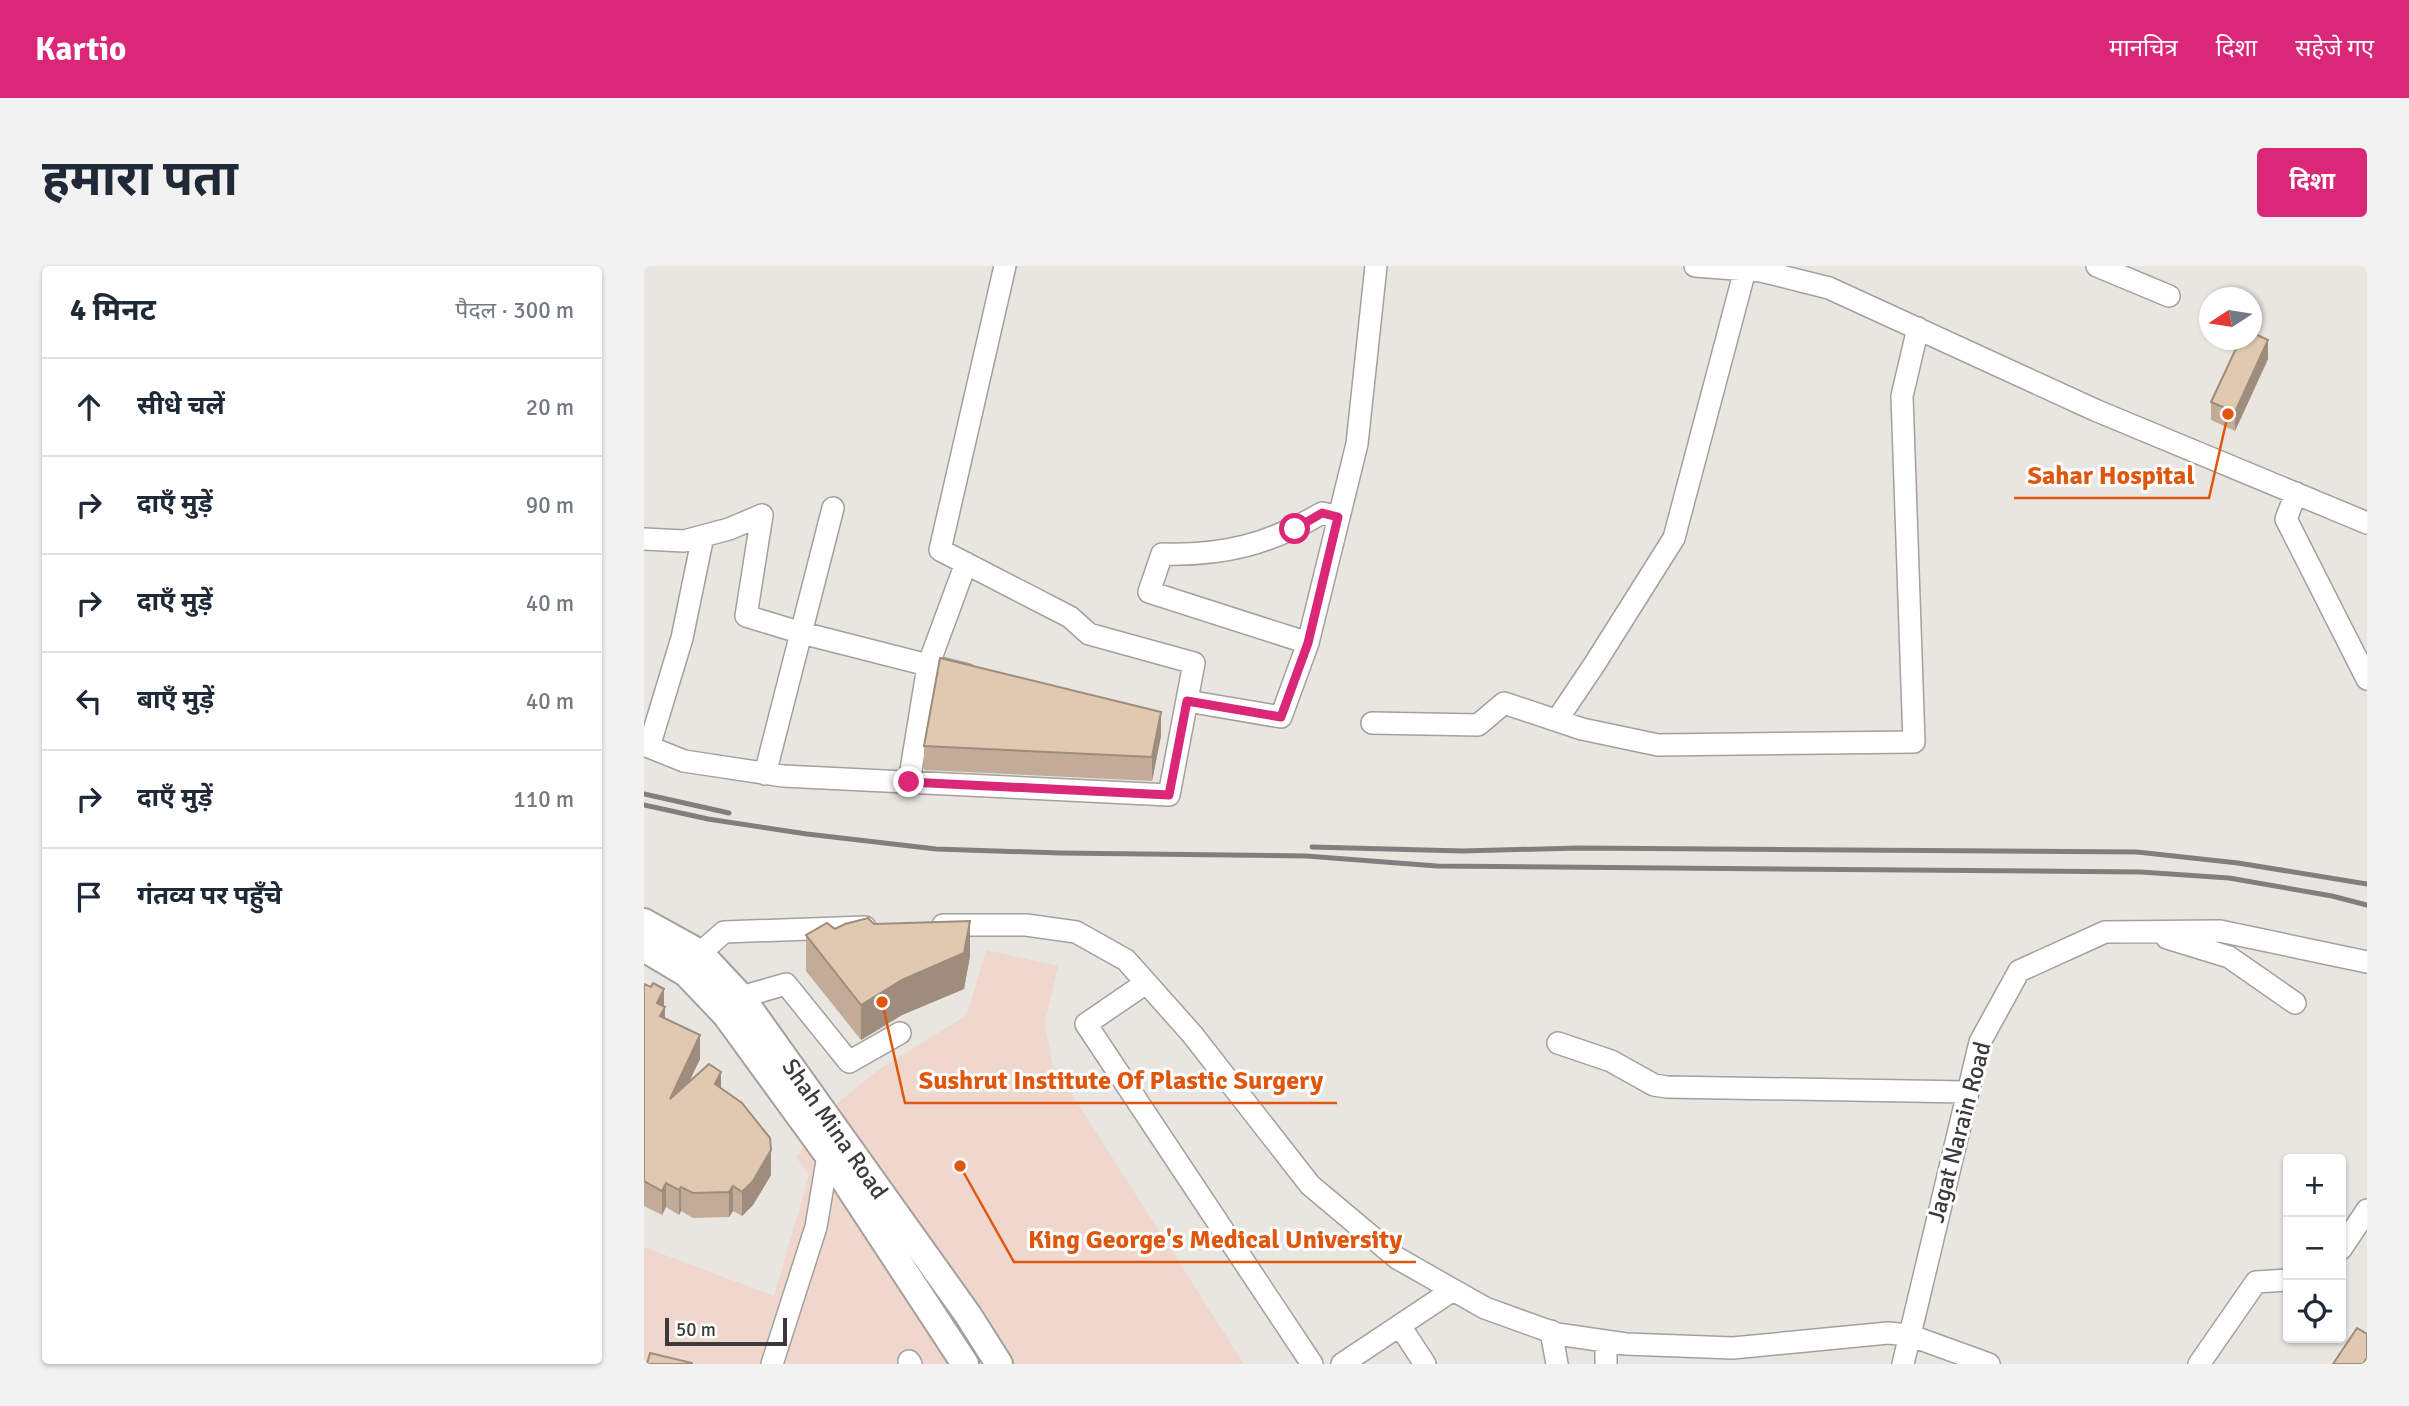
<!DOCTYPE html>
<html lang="hi">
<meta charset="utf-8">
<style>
:root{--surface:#fff;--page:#f2f2f3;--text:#1f2937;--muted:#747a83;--line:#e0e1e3;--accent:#db2777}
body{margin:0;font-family:Signika,"Noto Sans Devanagari",sans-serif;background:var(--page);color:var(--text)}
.controls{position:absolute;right:21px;bottom:21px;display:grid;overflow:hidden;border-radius:7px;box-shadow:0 2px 5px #0004}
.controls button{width:63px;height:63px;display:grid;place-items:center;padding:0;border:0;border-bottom:2px solid var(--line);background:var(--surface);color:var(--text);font:35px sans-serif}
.compass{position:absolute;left:1555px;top:21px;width:63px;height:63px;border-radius:50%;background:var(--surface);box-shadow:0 2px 5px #0004;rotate:258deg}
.scale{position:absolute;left:21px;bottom:18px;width:122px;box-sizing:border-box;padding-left:7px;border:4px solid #3b3a39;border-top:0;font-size:19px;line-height:24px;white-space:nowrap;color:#3b3a39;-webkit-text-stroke:5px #fff;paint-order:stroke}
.stop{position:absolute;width:21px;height:21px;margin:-16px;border:5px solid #db2777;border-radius:50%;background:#fff}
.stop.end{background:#db2777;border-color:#fff;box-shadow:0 2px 7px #0008}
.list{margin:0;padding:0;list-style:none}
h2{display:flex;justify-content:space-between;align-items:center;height:91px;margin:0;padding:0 28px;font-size:30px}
h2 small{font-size:23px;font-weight:400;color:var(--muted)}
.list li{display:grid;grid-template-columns:46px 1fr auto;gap:21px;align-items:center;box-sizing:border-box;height:98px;padding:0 28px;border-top:2px solid var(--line)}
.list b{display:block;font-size:26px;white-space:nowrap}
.list em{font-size:23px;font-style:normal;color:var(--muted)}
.icon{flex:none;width:38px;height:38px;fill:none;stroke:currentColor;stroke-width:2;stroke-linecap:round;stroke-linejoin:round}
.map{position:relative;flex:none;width:1723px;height:1098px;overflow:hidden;border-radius:7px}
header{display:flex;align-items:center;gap:42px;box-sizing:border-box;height:98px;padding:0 35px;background:var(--accent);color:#fff}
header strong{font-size:33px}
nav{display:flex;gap:38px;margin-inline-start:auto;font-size:24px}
.intro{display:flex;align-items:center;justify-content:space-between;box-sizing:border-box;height:168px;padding:0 42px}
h1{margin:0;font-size:49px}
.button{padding:18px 32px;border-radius:7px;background:var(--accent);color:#fff;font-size:24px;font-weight:700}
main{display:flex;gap:42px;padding:0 42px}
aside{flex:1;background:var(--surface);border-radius:7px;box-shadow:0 2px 5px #0004}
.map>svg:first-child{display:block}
.medical{fill:#efd7cd}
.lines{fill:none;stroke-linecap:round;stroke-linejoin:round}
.minor-casing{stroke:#a3a09d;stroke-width:24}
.major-casing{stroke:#a3a09d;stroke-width:30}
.minor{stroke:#fff;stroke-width:21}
.major{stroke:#fff;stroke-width:26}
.rail{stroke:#817f7d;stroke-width:5}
.wall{fill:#c2ac98}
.shaded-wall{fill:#9e8c7c}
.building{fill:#e1c8b1;stroke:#9e8c7c;stroke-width:2}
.route{stroke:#db2777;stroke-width:9}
.labels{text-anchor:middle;stroke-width:6;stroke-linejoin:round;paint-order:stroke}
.street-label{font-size:24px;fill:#3b3a39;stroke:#fff}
.leader{fill:none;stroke:#df570e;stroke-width:2.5}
.callout-dot{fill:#df570e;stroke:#fff;stroke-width:2.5}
.callout-label{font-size:26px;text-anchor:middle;font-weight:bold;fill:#df570e;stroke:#fff;stroke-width:6;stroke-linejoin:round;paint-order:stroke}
</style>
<header>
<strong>Kartio</strong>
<nav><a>मानचित्र</a><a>दिशा</a><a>सहेजे गए</a></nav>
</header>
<div class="intro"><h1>हमारा पता</h1><a class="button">दिशा</a></div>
<main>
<aside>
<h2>4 मिनट<small>पैदल · 300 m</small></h2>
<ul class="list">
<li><svg class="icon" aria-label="ahead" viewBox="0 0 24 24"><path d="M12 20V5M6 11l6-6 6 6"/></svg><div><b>सीधे चलें</b></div><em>20 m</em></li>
<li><svg class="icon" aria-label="right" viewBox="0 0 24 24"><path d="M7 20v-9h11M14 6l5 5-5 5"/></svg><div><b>दाएँ मुड़ें</b></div><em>90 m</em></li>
<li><svg class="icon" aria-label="right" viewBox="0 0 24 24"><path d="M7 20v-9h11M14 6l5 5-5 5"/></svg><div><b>दाएँ मुड़ें</b></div><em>40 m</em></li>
<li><svg class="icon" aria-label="left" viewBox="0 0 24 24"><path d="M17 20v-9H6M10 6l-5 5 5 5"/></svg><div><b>बाएँ मुड़ें</b></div><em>40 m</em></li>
<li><svg class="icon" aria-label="right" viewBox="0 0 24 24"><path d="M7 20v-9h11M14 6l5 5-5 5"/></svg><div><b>दाएँ मुड़ें</b></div><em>110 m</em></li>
<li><svg class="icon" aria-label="arrive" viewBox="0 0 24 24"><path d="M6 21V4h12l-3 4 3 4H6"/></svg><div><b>गंतव्य पर पहुँचे</b></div></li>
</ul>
</aside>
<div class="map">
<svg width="1723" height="1098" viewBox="0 0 1723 1098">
<rect width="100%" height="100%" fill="#e9e6e2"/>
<path class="medical" d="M342,684L414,700L401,757L408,797L600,1098H0V981L130,1030L165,909L152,891L196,835L234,804L323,749Z"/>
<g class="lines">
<g class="minor-casing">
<path id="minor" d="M1051,0L1117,5L1185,22L1451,144L1723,257
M1453,0L1525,30
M1652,227L1642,253L1723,413
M118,249L102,350L158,367L323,409
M0,273L40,275L85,263L118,249
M664,377L713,178L732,0
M543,435L637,451L664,377L505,326L518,288C579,290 626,278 678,247L694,251
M913,454L950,399L1030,272L1101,4
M728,457L834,459L860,437L938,463L1014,479L1270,476L1258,130L1274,62
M0,479L40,495L139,510L525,529L550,397L445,368L426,351L296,284L361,0
M5,481L38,372L59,270
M121,508L189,242
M265,516L284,400L322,297
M299,659H382L432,666L482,694L548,768L666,919L753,992L841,1042L913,1068L982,1078L1089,1082L1244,1067L1265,1069L1345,1098
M1523,672L1585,691L1651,737
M48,699L56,687L80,666L221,661
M502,717L442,758L668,1098
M97,731L142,718L205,796L256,767
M914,777L967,795L1010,819L1023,821L1323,826
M1697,983L1723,944
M756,1060L781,1098
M907,1065L913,1098
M962,1075V1098
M265,1095L267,1098
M128,1098L172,961L184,889L190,883
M698,1098L809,1024
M1259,1098L1336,776L1375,705L1461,666L1576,665L1723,696
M1555,1098L1612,1016L1644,1014"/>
</g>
<g class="major-casing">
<path id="major" d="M0,656L56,687L97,731L324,1049L355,1098
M0,682L42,707L82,749L184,889L321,1098"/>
</g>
<use href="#minor" class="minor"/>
<use href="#major" class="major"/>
<path class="rail" d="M0,528L85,547
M0,539L64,553L163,568L292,583L416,587L662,590L793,600L1497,606L1585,612L1688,630L1723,639
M668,581L819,585L934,582L1493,586L1594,597L1723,618"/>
</g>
<path class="wall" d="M1624,93L1591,165L1567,154V136Z
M517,470L508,515L280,504V480Z
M230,658L326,690L320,723L258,749L217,774L162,705V669L191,663Z
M0,718L20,740L21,752L56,793L45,815L77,822L127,909L109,939L98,950L89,945L85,951L49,952L37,945L35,949L22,941L18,949L0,940Z"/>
<path class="shaded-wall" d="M1624,74V93L1591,165V146Z
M517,446V470L508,515V491Z
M326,655V690L320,723L258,749L217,774V739Z
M20,723V742L21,741V765L13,737Z
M56,769V793L26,857V833Z
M77,806V830L71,818Z
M127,884V909L109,939L98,950V926Z
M22,917V941L18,949V925Z
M89,920V945L85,951V926Z
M37,921V945L35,949V924Z"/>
<path class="building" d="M1607,66L1624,74L1591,146L1567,136L1596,74H1607Z
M296,392L517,446L508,491L280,480Z
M224,652L230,658L326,655L320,687L258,714L217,739L162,669L183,657L191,663L201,658Z
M9,717L20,723L13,737L21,741L16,750L56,769L26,833L65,798L77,806L71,818L98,837L126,872L127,884L109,915L98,926L89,920L85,926L49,927L37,921L35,924L22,917L18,925L0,915V718L7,721Z
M1713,1062L1723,1068V1092L1719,1098H1689Z
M6,1087L48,1097V1098H3Z"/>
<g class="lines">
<path class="route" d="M265,516L525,529L543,435L637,451L664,377L694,251L678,247L651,263"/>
</g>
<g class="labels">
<g class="street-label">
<text transform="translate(191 863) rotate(55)" y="8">Shah Mina Road</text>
<text transform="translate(1315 866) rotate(-75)" y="8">Jagat Narain Road</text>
</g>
</g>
<path class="leader" d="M1584 148L1565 232H1370M238 736L261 837H693M316 900L370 996H772"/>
<g class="callout-dot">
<circle cx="1584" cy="148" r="7"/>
<circle cx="238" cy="736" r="7"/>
<circle cx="316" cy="900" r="7"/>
</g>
<g class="callout-label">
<text x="1467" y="218">Sahar Hospital</text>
<text x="477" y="823">Sushrut Institute Of Plastic Surgery</text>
<text x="571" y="982">King George's Medical University</text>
</g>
</svg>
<div class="controls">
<button>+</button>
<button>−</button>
<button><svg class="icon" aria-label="locate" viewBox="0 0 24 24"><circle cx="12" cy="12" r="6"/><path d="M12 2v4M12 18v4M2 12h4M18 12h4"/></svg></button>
</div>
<svg class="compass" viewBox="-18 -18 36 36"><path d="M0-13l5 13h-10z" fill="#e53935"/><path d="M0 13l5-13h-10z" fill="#747a83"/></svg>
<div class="scale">50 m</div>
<div class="stop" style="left:651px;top:263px"></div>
<div class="stop end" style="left:265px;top:516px"></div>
</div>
</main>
